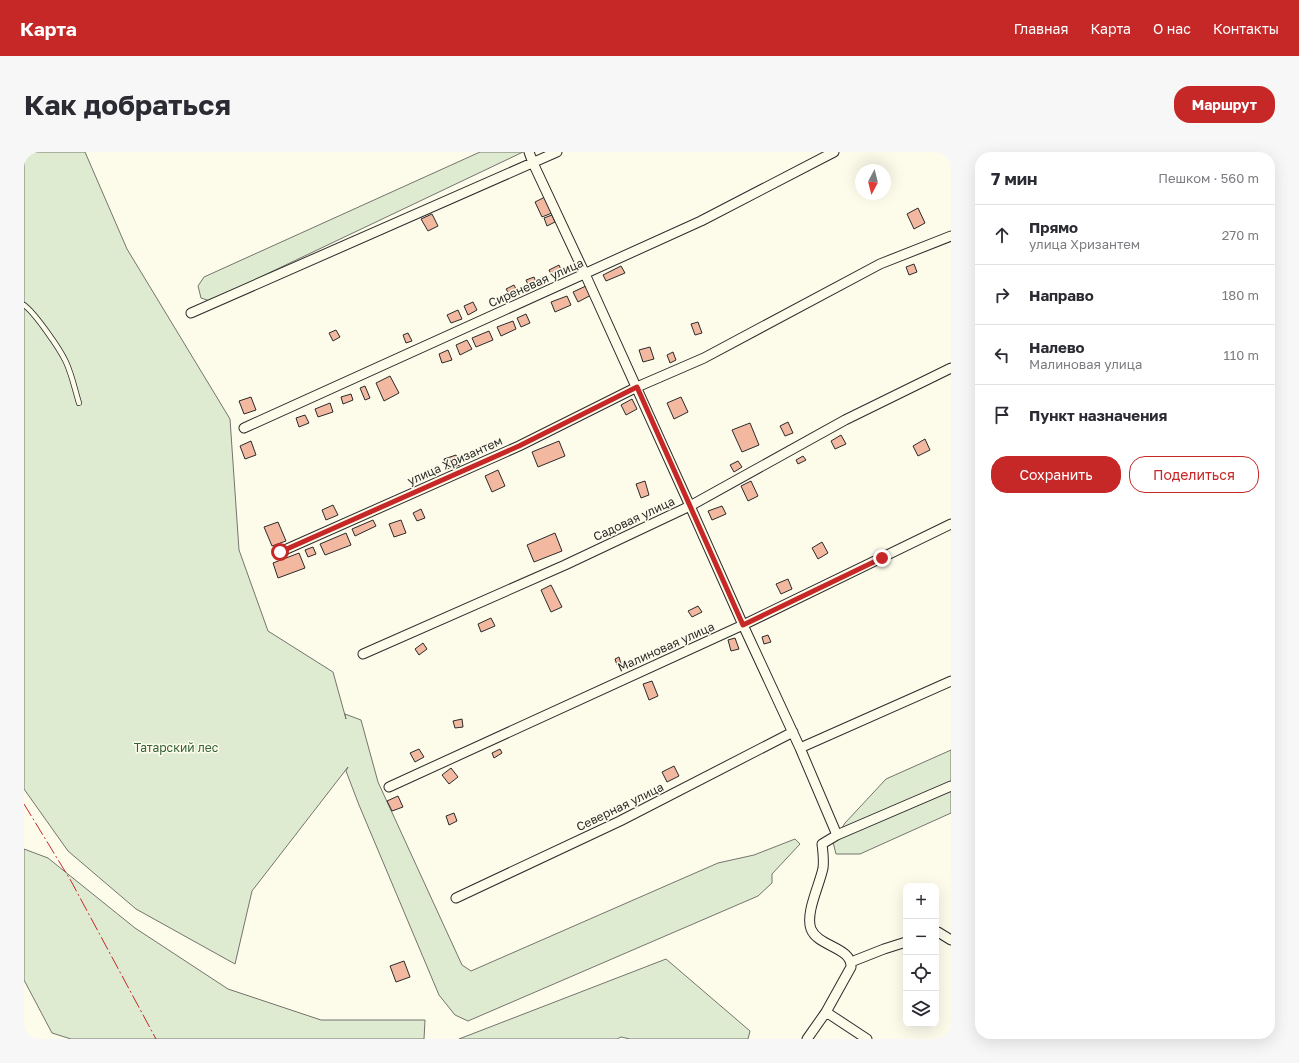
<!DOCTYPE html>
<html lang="ru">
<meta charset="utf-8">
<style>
:root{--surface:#fff;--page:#f7f7f7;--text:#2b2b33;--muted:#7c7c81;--line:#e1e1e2;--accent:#c62828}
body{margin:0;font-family:"Golos Text",sans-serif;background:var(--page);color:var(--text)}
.controls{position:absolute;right:12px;bottom:12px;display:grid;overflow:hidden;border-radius:8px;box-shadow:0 4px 16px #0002}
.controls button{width:36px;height:36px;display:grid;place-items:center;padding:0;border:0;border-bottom:1px solid var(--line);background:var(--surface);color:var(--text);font:20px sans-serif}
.compass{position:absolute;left:831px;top:12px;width:36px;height:36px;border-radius:50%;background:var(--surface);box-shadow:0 4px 16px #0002;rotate:187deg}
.stop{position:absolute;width:12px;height:12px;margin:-9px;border:3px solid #c62828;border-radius:50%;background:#fff}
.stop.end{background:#c62828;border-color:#fff;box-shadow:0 1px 4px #0008}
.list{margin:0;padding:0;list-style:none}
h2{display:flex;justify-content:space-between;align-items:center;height:52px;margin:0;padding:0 16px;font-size:17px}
h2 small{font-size:13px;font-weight:400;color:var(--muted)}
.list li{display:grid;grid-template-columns:26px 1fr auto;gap:12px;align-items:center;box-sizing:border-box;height:60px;padding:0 16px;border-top:1px solid var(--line)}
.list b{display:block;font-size:15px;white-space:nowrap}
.list p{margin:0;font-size:13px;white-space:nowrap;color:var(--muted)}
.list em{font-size:13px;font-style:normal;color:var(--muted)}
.actions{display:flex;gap:8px;padding:12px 16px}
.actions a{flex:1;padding:9px 0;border:1px solid var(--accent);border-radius:16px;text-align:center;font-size:14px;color:var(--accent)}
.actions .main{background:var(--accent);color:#fff}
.icon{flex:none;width:22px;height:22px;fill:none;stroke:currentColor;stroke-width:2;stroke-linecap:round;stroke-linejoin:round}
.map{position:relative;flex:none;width:927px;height:887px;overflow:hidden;border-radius:16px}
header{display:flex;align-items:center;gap:24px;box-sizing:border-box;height:56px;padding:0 20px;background:var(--accent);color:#fff}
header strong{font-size:19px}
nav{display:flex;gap:22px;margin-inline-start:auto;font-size:14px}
.intro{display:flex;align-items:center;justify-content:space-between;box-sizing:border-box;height:96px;padding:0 24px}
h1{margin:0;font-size:28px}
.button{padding:10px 18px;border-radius:16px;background:var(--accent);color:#fff;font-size:14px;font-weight:700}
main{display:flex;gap:24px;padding:0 24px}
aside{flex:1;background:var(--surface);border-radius:16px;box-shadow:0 4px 16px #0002}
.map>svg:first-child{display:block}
.green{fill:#deebd1;stroke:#74746e}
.building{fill:#f2b8a0;stroke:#2b2b2b}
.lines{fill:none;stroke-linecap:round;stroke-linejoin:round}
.lane-casing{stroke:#2b2b2b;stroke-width:6}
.street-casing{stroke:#2b2b2b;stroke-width:11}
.lane{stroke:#fdfbea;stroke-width:4.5}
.street{stroke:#fdfbea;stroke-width:9}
.power{stroke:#c62828;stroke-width:1;stroke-dasharray:14 3 2 3;stroke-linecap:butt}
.route{stroke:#c62828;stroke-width:5}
.labels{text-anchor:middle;stroke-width:3;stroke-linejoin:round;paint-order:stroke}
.street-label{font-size:12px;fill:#2b2b2b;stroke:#fdfbea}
.park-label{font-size:12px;fill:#34623c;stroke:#fdfbea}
</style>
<header>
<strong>Карта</strong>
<nav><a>Главная</a><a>Карта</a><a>О нас</a><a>Контакты</a></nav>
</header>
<div class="intro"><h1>Как добраться</h1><a class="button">Маршрут</a></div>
<main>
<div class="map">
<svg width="927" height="887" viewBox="0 0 927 887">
<rect width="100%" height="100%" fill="#fdfbea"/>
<path class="green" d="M0,0H61L103,97L206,267L215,398L244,479L309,520L322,567L321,562L337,568L354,630L438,813L447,819L694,711L730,703L771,687L776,692L748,722V731L734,744L444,869L431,863L415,843L335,653L322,619L324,615L228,739L211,812L112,757L44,699L0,637Z
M456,0H499L186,149L177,146L174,134L180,125Z
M927,598V661L836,702H812L809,690L821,671L862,627Z
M0,697L24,706L111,776L204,837L297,868H401L400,887H47L28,881L0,828Z
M642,807L726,879L724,887H606L597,885L593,887H435Z"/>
<path class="building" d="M521,45L528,61L518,65L511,50Z
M894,56L901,71L890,77L883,62Z
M408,62L414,74L404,79L397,67Z
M528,63L531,70L523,74L520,66Z
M890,112L893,120L885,123L882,115Z
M535,113L539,122L529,126L525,118Z
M597,114L601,121L582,129L579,123Z
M510,125L513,132L505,135L502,128Z
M490,133L494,141L487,145L482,137Z
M564,133L569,142L554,150L549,140Z
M543,144L547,153L531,160L527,150Z
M449,150L453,158L444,163L440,154Z
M434,158L438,167L427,171L423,163Z
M502,162L506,171L497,175L493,166Z
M489,169L492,177L477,184L473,175Z
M674,170L678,181L671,183L667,172Z
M312,178L316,185L309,189L305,181Z
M465,179L469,188L452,195L448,186Z
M384,181L388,189L382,191L379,183Z
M443,188L448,197L436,203L432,193Z
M626,195L630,207L619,210L615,198Z
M424,198L428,208L418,211L415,202Z
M649,200L652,208L646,211L643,203Z
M366,224L375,241L360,249L352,231Z
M341,234L346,246L341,248L336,236Z
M327,242L329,248L319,252L317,245Z
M227,245L232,258L220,262L215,249Z
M657,245L664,260L650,267L643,251Z
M608,247L613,257L602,263L597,253Z
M306,251L309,260L294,265L291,257Z
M281,263L285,271L275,275L272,266Z
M764,270L769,281L761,284L756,274Z
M726,271L735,293L718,300L708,278Z
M817,283L822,292L811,297L807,289Z
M901,287L906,298L894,304L889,294Z
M227,289L232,303L221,307L216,294Z
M535,289L541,304L514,315L508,300Z
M432,303L436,313L423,317L420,307Z
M779,304L782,308L774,312L772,308Z
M714,309L718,315L710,320L706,313Z
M474,318L481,334L468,340L461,324Z
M621,329L625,343L617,346L612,332Z
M727,329L734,344L724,349L717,334Z
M309,353L314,363L302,368L298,358Z
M698,354L702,362L688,368L684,359Z
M397,357L401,366L393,369L389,361Z
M349,368L352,374L331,384L328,377Z
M377,368L382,381L370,385L365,372Z
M254,370L262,389L248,394L240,375Z
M322,381L327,393L301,403L296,392Z
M531,381L538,399L510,410L503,393Z
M798,390L804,401L794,407L788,396Z
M289,395L292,402L284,405L281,398Z
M275,401L281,416L254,426L249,411Z
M764,427L768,437L757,442L752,432Z
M527,433L538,455L527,460L517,438Z
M674,454L678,460L668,465L664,459Z
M467,466L471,474L457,480L454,472Z
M744,483L747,490L740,492L738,485Z
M711,486L715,497L707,499L704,488Z
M399,491L403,497L395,503L391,497Z
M595,505L597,512L593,513L591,507Z
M628,529L634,544L625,548L619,532Z
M438,567L439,575L431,576L429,569Z
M395,597L400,605L391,610L386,601Z
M476,597L478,601L470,606L468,601Z
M650,614L655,624L643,630L638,620Z
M427,616L434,625L425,632L418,623Z
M374,644L379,655L368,659L363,649Z
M430,661L433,669L425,673L422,664Z
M380,809L386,825L372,830L366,814Z"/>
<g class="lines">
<g class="lane-casing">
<path id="lane" d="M0,153C11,161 36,197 42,210C48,223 51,238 55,251"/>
</g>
<g class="street-casing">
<path id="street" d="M505,0L509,11L561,122L666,354L719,473L776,596L813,683
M167,161L533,0
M220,276L677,69L810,0
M256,400L495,294L613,235L680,206L856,112L927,84
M339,502L541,413L666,354L821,268L927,216
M776,596L927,529
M365,635L719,473L927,372
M432,746L596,669L769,580
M912,781L914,780L927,788
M827,810L860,797L882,790
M802,860L843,887
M783,887L802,860L827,815C828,795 794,795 787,777C781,761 796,732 799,716C800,709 799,700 798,692L813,683L927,634"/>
</g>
<use href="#lane" class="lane"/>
<use href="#street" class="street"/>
<path class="power" d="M0,652L47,729L132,887"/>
</g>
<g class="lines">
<path class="route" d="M256,400L495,294L613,235L719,473L858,406"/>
</g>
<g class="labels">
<g class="street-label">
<text transform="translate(512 131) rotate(-24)" y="4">Сиреневая улица</text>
<text transform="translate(431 309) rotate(-24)" y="4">улица Хризантем</text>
<text transform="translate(610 367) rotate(-25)" y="4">Садовая улица</text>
<text transform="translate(642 495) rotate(-24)" y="4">Малиновая улица</text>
<text transform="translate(596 655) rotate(-26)" y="4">Северная улица</text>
</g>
<g class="park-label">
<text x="152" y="600">Татарский лес</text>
</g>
</g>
</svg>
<div class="controls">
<button>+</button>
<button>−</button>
<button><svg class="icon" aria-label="locate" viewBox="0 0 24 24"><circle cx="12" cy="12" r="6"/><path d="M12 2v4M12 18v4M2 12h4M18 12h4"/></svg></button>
<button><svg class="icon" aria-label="layers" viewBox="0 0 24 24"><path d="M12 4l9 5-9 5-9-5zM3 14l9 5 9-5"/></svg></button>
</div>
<svg class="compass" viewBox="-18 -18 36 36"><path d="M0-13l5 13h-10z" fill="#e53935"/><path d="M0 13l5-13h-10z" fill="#7c7c81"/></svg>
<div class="stop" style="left:256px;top:400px"></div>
<div class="stop end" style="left:858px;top:406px"></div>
</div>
<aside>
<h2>7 мин<small>Пешком · 560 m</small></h2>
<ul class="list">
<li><svg class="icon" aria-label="ahead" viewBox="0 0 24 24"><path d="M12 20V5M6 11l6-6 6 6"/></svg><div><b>Прямо</b><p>улица Хризантем</p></div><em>270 m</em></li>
<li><svg class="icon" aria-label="right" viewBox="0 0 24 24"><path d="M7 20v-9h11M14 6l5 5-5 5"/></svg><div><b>Направо</b></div><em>180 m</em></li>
<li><svg class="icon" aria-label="left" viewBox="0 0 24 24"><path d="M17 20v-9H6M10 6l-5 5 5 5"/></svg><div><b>Налево</b><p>Малиновая улица</p></div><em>110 m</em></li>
<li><svg class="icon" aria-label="arrive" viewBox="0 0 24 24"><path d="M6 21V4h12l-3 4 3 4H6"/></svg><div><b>Пункт назначения</b></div></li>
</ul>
<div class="actions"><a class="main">Сохранить</a><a>Поделиться</a></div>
</aside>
</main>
